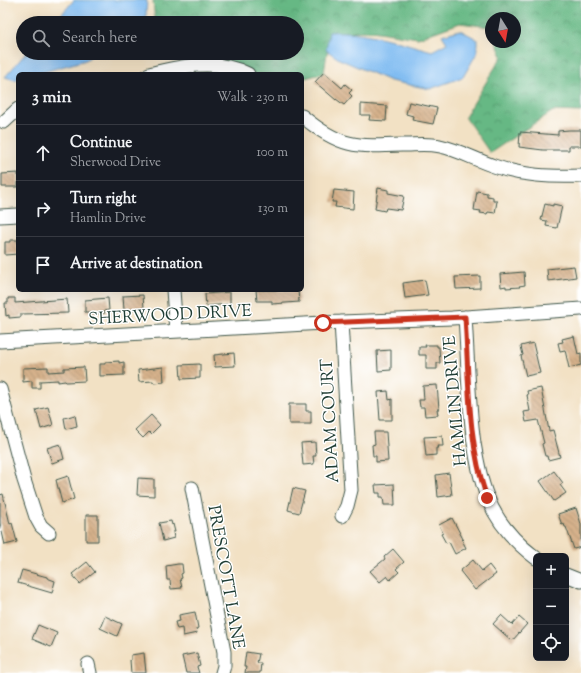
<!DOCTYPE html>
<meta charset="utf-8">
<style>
:root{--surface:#171b24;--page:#242831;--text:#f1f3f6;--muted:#9ea1a6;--line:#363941}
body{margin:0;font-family:"Sorts Mill Goudy",serif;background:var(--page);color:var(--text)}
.controls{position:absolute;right:12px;bottom:12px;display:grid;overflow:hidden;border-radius:6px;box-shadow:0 4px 16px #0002}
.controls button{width:36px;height:36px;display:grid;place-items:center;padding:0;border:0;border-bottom:1px solid var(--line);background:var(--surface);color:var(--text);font:20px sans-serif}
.compass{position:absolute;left:485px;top:12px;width:36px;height:36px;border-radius:50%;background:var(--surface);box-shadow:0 4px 16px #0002;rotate:169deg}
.stop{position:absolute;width:12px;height:12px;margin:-9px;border:3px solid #c8321e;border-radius:50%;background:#fff}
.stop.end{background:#c8321e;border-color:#fff;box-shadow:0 1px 4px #0008}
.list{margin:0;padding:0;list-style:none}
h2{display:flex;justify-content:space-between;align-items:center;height:52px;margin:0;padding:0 16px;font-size:17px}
h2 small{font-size:13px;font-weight:400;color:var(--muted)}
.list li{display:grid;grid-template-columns:26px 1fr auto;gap:12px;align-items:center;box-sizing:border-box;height:56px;padding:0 16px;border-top:1px solid var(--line)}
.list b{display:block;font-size:15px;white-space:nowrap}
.list p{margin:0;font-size:13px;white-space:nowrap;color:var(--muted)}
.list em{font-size:13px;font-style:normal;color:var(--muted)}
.icon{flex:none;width:22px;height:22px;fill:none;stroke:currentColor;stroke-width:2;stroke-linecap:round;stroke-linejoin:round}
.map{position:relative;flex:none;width:581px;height:673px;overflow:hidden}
.search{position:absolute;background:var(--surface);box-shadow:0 4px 16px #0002;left:16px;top:16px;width:288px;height:44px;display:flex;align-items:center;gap:10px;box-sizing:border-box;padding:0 14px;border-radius:22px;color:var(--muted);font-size:15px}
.panel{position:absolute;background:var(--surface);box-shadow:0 4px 16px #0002;left:16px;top:72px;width:288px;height:220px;border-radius:6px}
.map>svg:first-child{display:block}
.forest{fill:url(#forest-crowns);stroke:#427a5c}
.water{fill:#7fbbf1;stroke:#4f7c92}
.building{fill:url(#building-back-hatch)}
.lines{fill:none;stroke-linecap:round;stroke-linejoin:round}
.minor-casing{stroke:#3f564a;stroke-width:15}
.minor{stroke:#fff;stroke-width:13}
.route{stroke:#c8321e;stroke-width:5}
.labels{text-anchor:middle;stroke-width:3;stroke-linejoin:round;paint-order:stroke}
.street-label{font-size:17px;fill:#1f3d34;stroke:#fff}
</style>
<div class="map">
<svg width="581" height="673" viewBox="0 0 581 673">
<defs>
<pattern id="forest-crowns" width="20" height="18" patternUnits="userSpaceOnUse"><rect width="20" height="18" fill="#66b884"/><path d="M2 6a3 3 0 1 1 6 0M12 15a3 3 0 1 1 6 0" fill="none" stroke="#53976d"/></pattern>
<pattern id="building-back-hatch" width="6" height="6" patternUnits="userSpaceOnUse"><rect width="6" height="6" fill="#d5b18b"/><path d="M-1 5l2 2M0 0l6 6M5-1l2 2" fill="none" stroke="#ac9172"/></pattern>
</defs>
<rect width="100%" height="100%" fill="#fff"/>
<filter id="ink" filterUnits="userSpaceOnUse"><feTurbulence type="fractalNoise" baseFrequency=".025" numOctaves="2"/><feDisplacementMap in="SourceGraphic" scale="8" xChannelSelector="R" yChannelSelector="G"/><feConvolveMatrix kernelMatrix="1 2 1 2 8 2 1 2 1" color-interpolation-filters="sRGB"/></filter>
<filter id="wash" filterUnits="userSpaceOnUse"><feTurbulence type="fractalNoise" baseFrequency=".012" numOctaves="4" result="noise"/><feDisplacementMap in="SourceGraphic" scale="16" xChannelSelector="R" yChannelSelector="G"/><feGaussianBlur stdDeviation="0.9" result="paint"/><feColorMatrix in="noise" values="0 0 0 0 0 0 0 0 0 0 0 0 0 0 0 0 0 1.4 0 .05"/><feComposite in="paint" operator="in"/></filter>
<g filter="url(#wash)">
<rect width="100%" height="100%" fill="#f2e1c4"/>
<path class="forest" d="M153,0H581V112L553,111L490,153L465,117L502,56L496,42H515V18H491V28L490,27L460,23L418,38L372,31L330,32L324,73L302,79V74H253L167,53H297V23H155Z"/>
<path class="water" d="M74,0H147L146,15L143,23H54Z
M460,30L477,39V53L463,77L430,89L390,81L339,59L326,50L329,32C364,30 399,42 432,51L447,43L442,35Z
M26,53H95L86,60L36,74H18V79L15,80L5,77Z"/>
<g id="blocks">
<path class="building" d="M324,72L342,88L345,84L352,90L349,93L352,96L344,105L336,99V100L315,82Z
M409,102L437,108L433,124L412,120L413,116L406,114Z
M361,104L387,106L386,121L369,120L370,115H361Z
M569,130H581V146H569V150H543L519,147L520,132L558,135V131Z
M18,173V187H2V174Z
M378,188L388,190V193L404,196L401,210L386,208L385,211L375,209Z
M334,190L354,192L353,209L335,207L336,202H332Z
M477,191L487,193V196L493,197V201H497L495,213L488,212L487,214L480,213L481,211L474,210Z
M545,204L553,206V204L562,206L557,228L546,226L547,221L541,220Z
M10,240H18V254L5,255V242H10Z
M574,266L576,277L548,281L547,269Z
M524,272L525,285L519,286L520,287L506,288V286L501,287L500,274Z
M480,276V288L456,289L455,277Z
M425,280L428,295L405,298L403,283Z
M256,290H298L299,302L272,304V301H257Z
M230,292V304L206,306L205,294Z
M143,295L144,308L124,310L123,296Z
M8,298H15V303L67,299L68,313L21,314V317L9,318V315L6,316L5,303H8Z
M108,298L109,310L104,311L105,313L91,314V312H85V300Z
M574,336L578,354L581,353V365L569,368L565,350L560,351L558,343L563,342L562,339Z
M533,343L540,373L526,376L521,356L523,355L521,346Z
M425,345H437V347H439L440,363H437V369H426V355H419V347H426Z
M391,350V370L378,371L377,351Z
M234,353L235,366L215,367L214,355Z
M119,361V363L124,362V375L100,376V364H105V362Z
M200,364V378L181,379L180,365Z
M48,367V372L64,371V368L84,367L85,381L66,382L65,381L58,382V380L40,381V388H32V381L23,382V368Z
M163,367L164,382L154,383L153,381L139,382L138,370Z
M437,385L439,409H437L438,415L425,416L424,407H420L419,400H424L423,386Z
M541,388L549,431L553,430L560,457L548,460L547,456H545L542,444L544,443L538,420L526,422L524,412L530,411L527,395H528L527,391Z
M388,391L389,400L392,399V420H380L378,392Z
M289,404H306V411H311V424H289Z
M48,407L53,425L41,429L36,410Z
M75,415L77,426L66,429L64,418Z
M151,415L160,425L151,434L149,432L143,438L135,430Z
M374,432H386L388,461L376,462V456H373L372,445L375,444Z
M442,436L443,446H437L438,448H436V455L426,456L424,437Z
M315,442L316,456H313L314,464L303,465L301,443Z
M60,444L64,459L52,463L47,448Z
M554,471L563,483L560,485L566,493L554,501L540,481Z
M449,473L452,495L438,497L436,475Z
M68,476L74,499L62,503L56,480Z
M138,478L154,479V496L137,495Z
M394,484L395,505H384L383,497H380V493H376L375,485Z
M293,488L305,491L299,513L288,510Z
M3,494L10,524L12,523L17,542L5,545L0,523V495Z
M576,508L581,524V547L574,549L566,527H565L564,524L562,525L558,514Z
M86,515H98V541H86Z
M452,518L463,539L462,540L466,548L455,554L449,542L446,543L441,534L443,533L439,525Z
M171,521L172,525L173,524L175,532H173L174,538L163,541L159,523Z
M393,549L404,562L396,569L399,572L390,580L387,576L380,582L370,571L385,559L384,557Z
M473,560L482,571L489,565L496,574L475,590L460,571Z
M87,562L95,572L80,584L72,574Z
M178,564H182L183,573L181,574L182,578L180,579L182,588L171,589L170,580H167L166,566Z
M22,570L47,577V578L55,581L52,593L18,583Z
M195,612L198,628L196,629L197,633L183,636L182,628L177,629L175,622L180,621L179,615Z
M501,615L512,625L519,617L527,624L512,641L493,624Z
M105,616L122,624L117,636L100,628Z
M38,625L57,633L51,647L32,639Z
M246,652L259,654L257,663H261L260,673H245L246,667H244Z
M144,653L146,673H131L130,660H131V655Z
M197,653L200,666L197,667L199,673H186L182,656Z"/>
</g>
</g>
<g filter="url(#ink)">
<use href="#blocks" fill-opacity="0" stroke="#3f564a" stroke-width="1"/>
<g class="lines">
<g class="minor-casing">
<path id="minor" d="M149,74C182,66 216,58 248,74
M302,116C340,148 356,147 403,145C415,145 428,143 440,146C459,150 476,160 494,166C522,176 551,177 581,176
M4,122L18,109
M0,216L18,215
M173,290L176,331
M465,317C468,359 468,401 474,443C477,461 480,479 487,496C496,521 515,542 536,558
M341,322L351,490L347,506L342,516
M0,341L341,322L452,318L581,309
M0,389L24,480L36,517L41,526L49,533
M192,488L224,652V666L222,673
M566,575L581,581
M88,664L90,673"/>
</g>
<use href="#minor" class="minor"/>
</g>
</g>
<g class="lines" filter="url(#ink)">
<path class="route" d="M323,323L465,317C469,377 467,441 487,498"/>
</g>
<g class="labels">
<g class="street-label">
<text transform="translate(170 314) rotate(-3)" y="6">SHERWOOD DRIVE</text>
<text transform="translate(454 401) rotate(-95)" y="6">HAMLIN DRIVE</text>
<text transform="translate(329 421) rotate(-93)" y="6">ADAM COURT</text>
<text transform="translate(227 577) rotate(80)" y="6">PRESCOTT LANE</text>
</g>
</g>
</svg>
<div class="controls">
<button>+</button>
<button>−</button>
<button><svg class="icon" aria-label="locate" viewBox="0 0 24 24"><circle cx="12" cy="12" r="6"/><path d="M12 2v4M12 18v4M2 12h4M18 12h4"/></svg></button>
</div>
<svg class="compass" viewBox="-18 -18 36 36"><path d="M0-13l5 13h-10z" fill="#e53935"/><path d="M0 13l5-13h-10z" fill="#9ea1a6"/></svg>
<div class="stop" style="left:323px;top:323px"></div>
<div class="stop end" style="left:487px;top:498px"></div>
<div class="search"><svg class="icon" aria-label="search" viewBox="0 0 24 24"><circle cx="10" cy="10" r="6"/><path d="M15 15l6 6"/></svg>Search here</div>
<section class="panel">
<h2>3 min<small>Walk · 230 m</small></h2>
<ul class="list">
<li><svg class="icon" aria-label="ahead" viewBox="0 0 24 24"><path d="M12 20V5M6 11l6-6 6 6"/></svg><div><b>Continue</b><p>Sherwood Drive</p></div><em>100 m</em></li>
<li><svg class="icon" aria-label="right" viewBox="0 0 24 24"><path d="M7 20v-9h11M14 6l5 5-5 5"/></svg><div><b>Turn right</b><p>Hamlin Drive</p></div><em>130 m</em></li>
<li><svg class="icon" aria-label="arrive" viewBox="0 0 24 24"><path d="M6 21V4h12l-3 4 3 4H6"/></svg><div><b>Arrive at destination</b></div></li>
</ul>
</section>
</div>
